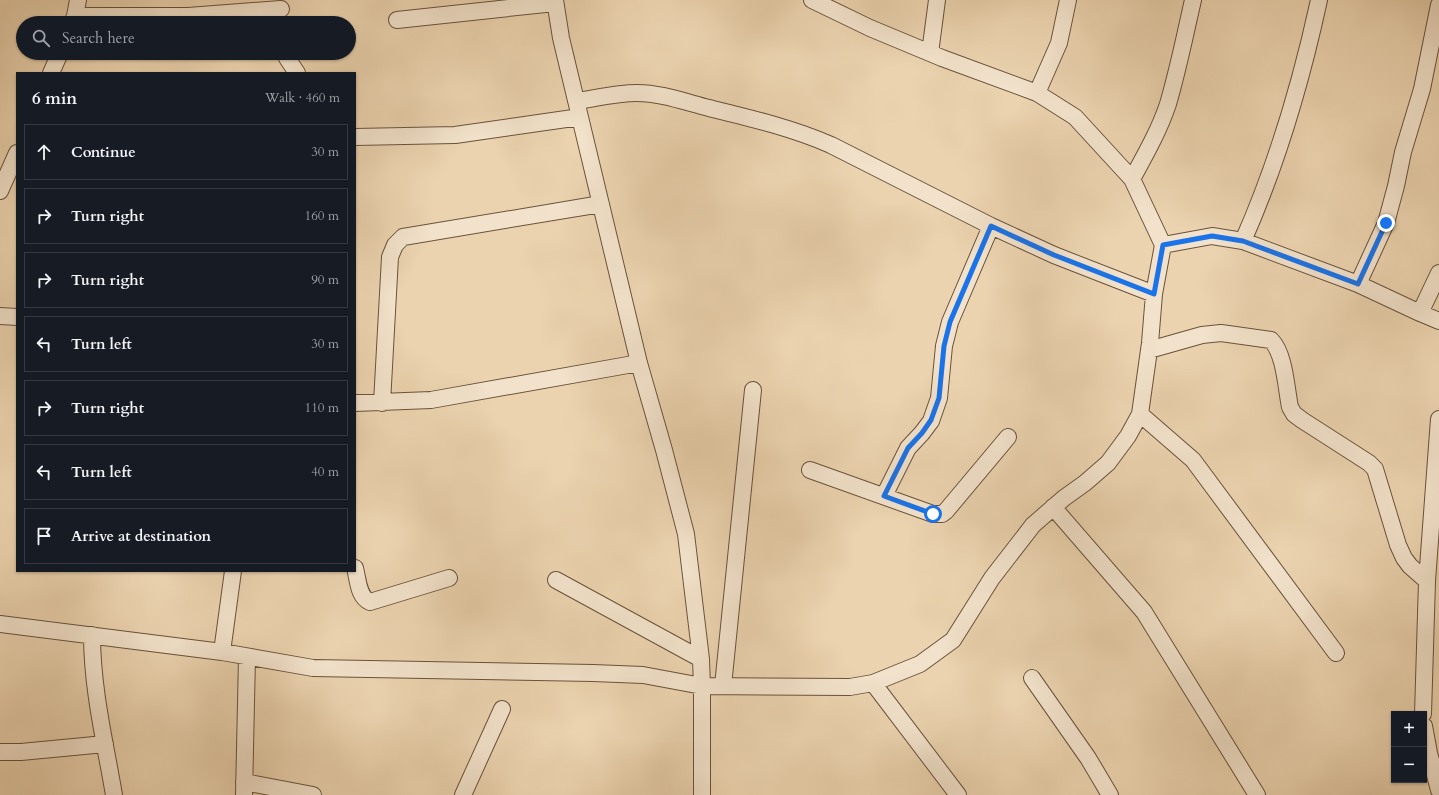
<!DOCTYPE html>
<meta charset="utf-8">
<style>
:root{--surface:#171b24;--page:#242831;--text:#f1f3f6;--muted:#9ea1a6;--line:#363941}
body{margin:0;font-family:Cardo,serif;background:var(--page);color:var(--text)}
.controls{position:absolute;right:12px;bottom:12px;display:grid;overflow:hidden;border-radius:0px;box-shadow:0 1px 3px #0004}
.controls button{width:36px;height:36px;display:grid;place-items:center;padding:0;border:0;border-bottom:1px solid var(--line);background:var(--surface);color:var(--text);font:20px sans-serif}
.stop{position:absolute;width:12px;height:12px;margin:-9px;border:3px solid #1a73e8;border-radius:50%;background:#fff}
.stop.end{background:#1a73e8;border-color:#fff;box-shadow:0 1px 4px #0008}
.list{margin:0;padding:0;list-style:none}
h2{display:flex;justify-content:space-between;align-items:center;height:52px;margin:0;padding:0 16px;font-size:17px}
h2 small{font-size:13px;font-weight:400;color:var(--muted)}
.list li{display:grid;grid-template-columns:26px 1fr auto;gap:12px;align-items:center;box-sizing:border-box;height:56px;margin:0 8px 8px;padding:0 8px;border:1px solid var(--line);border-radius:0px}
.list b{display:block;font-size:15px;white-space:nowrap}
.list em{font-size:13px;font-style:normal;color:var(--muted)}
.icon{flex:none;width:22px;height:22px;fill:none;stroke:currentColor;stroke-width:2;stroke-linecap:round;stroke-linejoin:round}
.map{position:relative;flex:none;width:1439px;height:795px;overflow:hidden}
.search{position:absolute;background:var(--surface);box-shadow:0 1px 3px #0004;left:16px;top:16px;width:340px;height:44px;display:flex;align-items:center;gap:10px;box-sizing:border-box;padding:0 14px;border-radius:22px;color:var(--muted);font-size:15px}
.panel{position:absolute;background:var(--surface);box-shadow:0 1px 3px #0004;left:16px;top:72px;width:340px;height:500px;border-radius:0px}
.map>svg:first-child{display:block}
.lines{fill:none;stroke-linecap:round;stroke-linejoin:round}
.minor-casing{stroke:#69523b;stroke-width:18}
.minor{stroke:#f2e2cb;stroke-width:16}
.route{stroke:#1a73e8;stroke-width:5}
</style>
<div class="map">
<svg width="1439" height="795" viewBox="0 0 1439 795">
<rect width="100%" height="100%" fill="#ebd3af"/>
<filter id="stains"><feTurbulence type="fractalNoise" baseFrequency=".005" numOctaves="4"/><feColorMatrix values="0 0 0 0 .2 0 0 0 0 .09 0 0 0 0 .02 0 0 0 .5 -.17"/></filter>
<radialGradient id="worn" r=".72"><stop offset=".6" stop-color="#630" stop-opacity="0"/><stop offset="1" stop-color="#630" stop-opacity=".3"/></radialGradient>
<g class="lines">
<g class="minor-casing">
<path id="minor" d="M555,0L561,38L639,363L664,450L686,534L701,659L702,686V795
M75,16H188L281,9
M397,20L555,3
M72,23L75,16L78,0
M285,53L287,58L297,73
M930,53L937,0
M51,73L60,53
M1037,93L1059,43L1068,0
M577,101C597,98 617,93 637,93C661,93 685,102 709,108C750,118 792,128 831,145L991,226L1054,255L1154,294
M355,137L455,135L580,117
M1132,179C1145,155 1159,131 1168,104C1178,70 1185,35 1193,0
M0,191L17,153
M1243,241C1277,164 1301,83 1319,0
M1163,245L1212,236L1243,241L1358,284L1420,313L1439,321
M1358,284L1386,223L1396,186L1403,152L1422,89L1439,5
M1420,313L1439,273
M0,316L17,317
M1149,350L1202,335L1221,333L1271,340C1285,354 1286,388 1290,407L1294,414L1302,420L1369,463L1375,469L1398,545L1404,558L1410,566L1427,581
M355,403L431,400L639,363
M382,403L390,257L395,245L403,237L601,204
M1140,414L1193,460L1336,653
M810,470L933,514H942L946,511L1008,437
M884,496L908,448L922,433L931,421L939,398L944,346L950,322L991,226
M1053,507L1144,612L1257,795
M355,568C358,579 358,597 370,602L449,578
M556,580L701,659
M0,624L222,652L313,668L593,673L643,675L702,686L850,687L873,683L920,664L953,640L992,578L1033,525L1064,498L1085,483L1108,463L1128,436L1140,414L1150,343L1154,294L1163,245L1132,179L1075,117L1037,93L942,58L870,28L812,0
M92,635C92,689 105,742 114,795
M222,652L233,571
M1032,678L1088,758L1110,795
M873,683L958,795
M723,686L753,390
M1423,714L1427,581L1439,419
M1424,726L1429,753L1439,790
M0,752H21L105,744
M244,782L313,795
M244,795L247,657
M463,795L502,709"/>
</g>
<use href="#minor" class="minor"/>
</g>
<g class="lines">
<path class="route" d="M933,514L884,496L908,448L922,433L931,420L939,398L944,346L950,322L991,226L1054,255L1154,294L1163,245L1212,236L1243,241L1358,284L1386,223"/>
</g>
<rect width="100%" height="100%" filter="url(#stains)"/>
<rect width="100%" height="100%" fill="url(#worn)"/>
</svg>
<div class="controls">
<button>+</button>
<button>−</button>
</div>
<div class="stop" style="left:933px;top:514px"></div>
<div class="stop end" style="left:1386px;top:223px"></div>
<div class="search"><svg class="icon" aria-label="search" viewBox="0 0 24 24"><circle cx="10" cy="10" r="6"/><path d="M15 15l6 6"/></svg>Search here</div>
<section class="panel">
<h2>6 min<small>Walk · 460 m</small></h2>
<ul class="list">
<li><svg class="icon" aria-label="ahead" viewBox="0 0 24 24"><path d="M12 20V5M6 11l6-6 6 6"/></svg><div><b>Continue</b></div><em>30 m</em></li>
<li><svg class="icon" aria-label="right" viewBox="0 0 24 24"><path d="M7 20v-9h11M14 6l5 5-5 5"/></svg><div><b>Turn right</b></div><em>160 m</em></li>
<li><svg class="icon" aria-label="right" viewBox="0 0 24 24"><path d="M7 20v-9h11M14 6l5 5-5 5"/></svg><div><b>Turn right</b></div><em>90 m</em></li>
<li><svg class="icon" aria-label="left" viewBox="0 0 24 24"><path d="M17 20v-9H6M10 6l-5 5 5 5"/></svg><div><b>Turn left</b></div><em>30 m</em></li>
<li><svg class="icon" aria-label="right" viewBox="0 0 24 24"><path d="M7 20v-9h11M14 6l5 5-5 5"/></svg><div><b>Turn right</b></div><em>110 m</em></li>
<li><svg class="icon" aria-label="left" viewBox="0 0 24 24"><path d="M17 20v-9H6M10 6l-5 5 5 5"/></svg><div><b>Turn left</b></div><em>40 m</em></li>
<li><svg class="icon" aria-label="arrive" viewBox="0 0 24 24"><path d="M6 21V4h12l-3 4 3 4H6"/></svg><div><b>Arrive at destination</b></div></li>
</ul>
</section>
</div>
